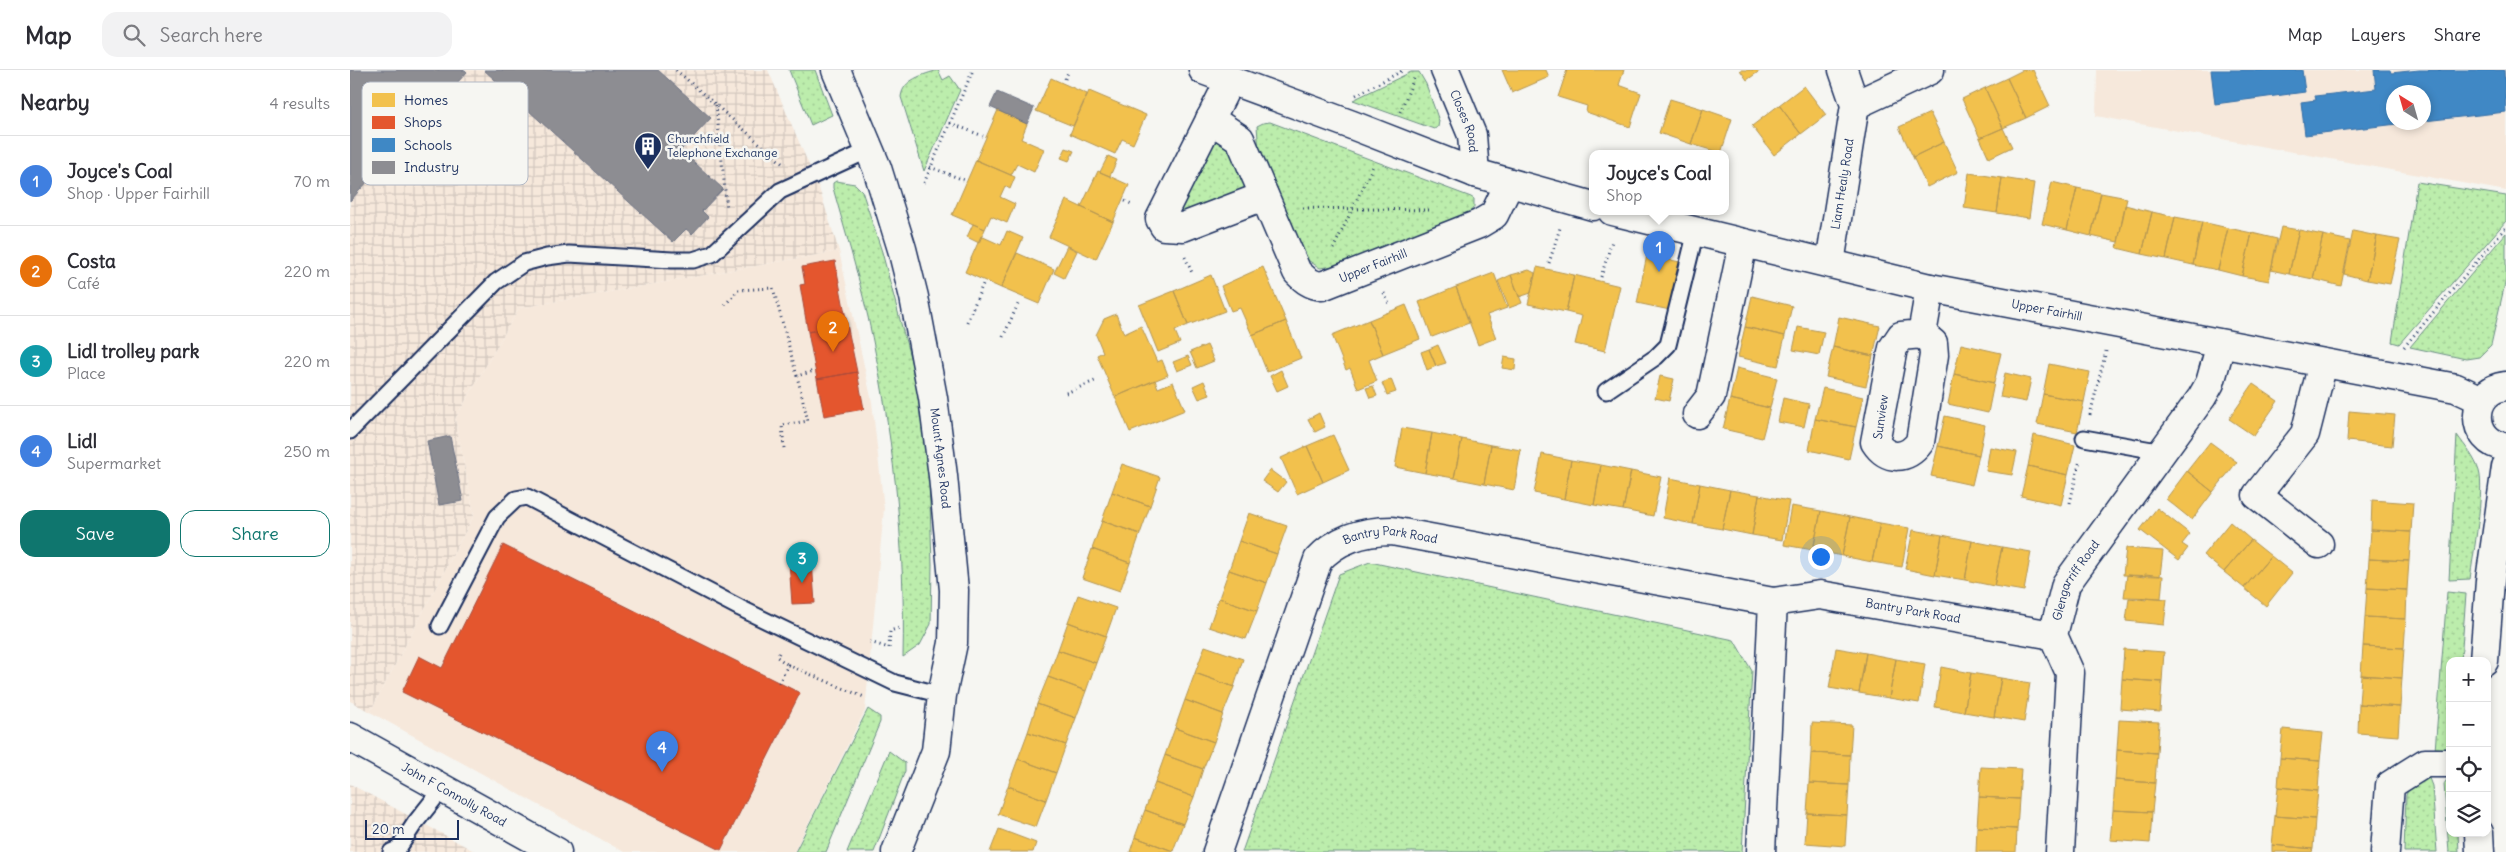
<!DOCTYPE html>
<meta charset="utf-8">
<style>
:root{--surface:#fff;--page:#f2f2f3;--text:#2b2b33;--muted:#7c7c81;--line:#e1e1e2;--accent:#0f766e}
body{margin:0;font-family:Delius,sans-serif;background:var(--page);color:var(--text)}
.controls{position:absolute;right:15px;bottom:15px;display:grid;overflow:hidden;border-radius:10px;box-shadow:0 2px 8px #0003}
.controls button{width:45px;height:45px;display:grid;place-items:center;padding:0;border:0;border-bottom:1px solid var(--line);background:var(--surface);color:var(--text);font:25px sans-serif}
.compass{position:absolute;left:2036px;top:15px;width:45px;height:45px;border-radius:50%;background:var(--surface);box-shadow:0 2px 8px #0003;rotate:323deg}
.scale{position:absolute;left:15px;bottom:12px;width:94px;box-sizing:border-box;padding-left:5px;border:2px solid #1b2f5e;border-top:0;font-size:14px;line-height:18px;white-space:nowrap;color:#1b2f5e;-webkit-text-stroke:4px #f6f6f2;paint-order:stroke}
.you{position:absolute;left:1470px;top:486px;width:18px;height:18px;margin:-12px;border:4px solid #fff;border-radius:50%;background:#1a73e8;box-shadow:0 0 0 8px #1a73e833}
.badge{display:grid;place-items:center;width:32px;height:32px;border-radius:50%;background:var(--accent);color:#fff;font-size:16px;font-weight:700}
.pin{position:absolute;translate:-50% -41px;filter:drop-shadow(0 1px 2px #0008)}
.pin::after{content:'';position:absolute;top:26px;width:18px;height:15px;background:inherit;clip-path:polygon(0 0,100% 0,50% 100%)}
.popup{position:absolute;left:1239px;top:80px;width:140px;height:65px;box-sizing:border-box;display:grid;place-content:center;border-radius:10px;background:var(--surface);filter:drop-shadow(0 1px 4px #0005);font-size:16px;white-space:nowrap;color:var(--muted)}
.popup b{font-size:19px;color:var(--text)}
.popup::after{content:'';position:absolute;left:50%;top:100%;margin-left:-10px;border:10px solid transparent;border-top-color:var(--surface)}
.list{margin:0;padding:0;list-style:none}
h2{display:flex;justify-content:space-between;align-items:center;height:65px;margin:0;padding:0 20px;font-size:21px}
h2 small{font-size:16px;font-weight:400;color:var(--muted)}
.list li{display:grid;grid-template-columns:32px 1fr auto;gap:15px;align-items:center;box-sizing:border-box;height:90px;padding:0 20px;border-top:1px solid var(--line)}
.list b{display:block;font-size:19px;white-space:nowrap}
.list p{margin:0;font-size:16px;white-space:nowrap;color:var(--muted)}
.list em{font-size:16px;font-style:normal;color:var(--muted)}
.actions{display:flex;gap:10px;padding:15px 20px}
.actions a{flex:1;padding:11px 0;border:1px solid var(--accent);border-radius:15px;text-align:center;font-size:18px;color:var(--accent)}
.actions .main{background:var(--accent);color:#fff}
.icon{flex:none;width:28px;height:28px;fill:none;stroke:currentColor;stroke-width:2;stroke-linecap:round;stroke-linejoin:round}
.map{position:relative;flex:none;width:2156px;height:782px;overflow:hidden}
header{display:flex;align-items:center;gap:30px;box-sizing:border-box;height:70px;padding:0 25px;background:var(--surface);border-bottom:1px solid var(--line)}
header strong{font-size:24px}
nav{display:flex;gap:28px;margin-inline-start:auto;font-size:18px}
.search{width:350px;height:45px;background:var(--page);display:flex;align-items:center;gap:12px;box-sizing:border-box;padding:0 18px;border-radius:15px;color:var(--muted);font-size:19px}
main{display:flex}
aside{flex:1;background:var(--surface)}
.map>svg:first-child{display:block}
.built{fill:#f6e8db;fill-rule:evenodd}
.industrial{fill:url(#industrial-grid)}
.green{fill:url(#green-dots);stroke:#6c8e85}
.homes{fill:#f2c14e;stroke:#b29553}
.shops{fill:#e4572e;stroke:#a84b3c}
.schools{fill:#3f88c5;stroke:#346da6}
.industry{fill:#8d8d92;stroke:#6b7182}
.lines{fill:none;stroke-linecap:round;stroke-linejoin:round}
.lane-casing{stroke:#1b2f5e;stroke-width:19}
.street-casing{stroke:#1b2f5e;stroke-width:31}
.secondary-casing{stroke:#1b2f5e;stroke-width:31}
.path{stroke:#1b2f5e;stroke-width:3;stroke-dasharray:1 4;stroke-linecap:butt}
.lane{stroke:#f6f6f2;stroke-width:15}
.street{stroke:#f6f6f2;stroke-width:28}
.secondary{stroke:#f6f6f2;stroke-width:28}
.labels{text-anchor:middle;stroke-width:5;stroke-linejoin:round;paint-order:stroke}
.street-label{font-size:12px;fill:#1b2f5e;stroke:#f6f6f2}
.poi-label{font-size:12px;fill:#1b2f5e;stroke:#f6f6f2;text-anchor:start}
.key{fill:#f6f6f2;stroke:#b4bac6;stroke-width:1}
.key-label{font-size:14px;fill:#1b2f5e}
</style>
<header>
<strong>Map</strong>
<div class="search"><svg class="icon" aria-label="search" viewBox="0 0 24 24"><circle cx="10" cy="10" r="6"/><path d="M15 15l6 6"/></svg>Search here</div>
<nav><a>Map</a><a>Layers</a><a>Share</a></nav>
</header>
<main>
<aside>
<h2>Nearby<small>4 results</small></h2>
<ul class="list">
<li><span class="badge" style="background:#3f7fe0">1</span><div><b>Joyce's Coal</b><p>Shop · Upper Fairhill</p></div><em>70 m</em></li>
<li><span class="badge" style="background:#e8710a">2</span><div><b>Costa</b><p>Café</p></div><em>220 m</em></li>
<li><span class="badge" style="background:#0f9aa8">3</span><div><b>Lidl trolley park</b><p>Place</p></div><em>220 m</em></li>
<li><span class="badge" style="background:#3f7fe0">4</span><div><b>Lidl</b><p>Supermarket</p></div><em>250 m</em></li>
</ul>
<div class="actions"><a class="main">Save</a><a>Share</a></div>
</aside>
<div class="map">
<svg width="2156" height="782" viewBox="0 0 2156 782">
<defs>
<pattern id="industrial-grid" width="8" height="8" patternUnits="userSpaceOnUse" patternTransform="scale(1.25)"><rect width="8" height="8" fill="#f6e8db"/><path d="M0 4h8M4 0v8" fill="none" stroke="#d2c7be"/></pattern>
<pattern id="green-dots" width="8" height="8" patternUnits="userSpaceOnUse" patternTransform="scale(1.25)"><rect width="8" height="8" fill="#bcedac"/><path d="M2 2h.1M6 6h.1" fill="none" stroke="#a1cc96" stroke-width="1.8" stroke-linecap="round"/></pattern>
</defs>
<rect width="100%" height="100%" fill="#f6f6f2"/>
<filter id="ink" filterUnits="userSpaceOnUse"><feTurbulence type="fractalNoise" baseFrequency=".02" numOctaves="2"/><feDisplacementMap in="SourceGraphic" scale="10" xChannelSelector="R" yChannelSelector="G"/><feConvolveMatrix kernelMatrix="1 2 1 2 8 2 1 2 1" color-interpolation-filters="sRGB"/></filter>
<g filter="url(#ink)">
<path class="built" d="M1747,0H2156V121L1746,46ZM2044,22H2074V52H2044Z
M489,181L522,332L534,439L515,641L444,782H274L20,642L124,445L105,349L169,238Z"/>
<path class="industrial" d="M0,0H418L469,118L489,181L169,238L105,349L124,445L20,642L0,631Z
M0,714L126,782H0Z"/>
<path class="green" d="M439,0H465L482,45L461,55Z
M588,0L593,10L600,6L610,20L574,101L551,27C553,9 573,5 588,0Z
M1061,2H1069L1076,14L1089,51L1088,57L1084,59L1003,30Z
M920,52L1121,127L1124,129V137L1117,146L991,195L970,198L956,189L909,82L907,56L913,53Z
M867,66C884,76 897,102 894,122L831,146L827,142Z
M486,111L505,114L512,121L532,182L566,310L579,403L582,494L581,554L570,575L553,587C556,472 542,358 518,247C508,203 495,161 483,118V113Z
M2067,112L2156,126V151L2049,274L2042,272Z
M2156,163V209L2141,275L2129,287L2116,289L2060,277Z
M2107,365C2115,376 2125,388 2129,401C2135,420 2123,486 2120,509L2099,510Z
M1020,492L1384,570L1402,601L1392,782H892L989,504Z
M2097,522L2116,524L2111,591H2100V681H2085Z
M518,639L530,647V652L476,782H445Z
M539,681L555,693V701L524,782H497Z
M2077,703L2082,716L2087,782H2054L2056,725L2061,714Z
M2098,708L2100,763H2108L2109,782H2099L2094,714Z"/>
<path class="homes" d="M1152,0H1196L1199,7L1162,23Z
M1217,0H1274L1269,15L1291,23L1280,57L1236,42L1237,36L1208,27Z
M1390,0H1411L1397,10Z
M1673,0H1683L1700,36L1676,48L1657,8Z
M701,8L737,24L723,56L686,41Z
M1657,8L1676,48L1653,58L1635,18Z
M1454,16L1476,45L1451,64L1429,35Z
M1635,18L1653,58L1630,68L1612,29Z
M739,21L796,45L783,74L772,69L765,84L720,64Z
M1320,29L1353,39L1341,74L1309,63Z
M1429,35L1451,64L1424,85L1402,56Z
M1353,39L1382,49L1371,83L1341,74Z
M648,40L677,54L671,69L694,79L684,102L667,94L661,105L626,90Z
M1580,43L1594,72L1563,87L1549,57Z
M1653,58L1662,77L1639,88L1630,68Z
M1594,72L1608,102L1577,117L1563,87Z
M716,78L724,81L719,91L711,88Z
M758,86L767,90L760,106L750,102Z
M626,90L665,107L660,119L655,116L650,127L665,134L657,153L641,146L635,159L602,145Z
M748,101L779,115L763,152L731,137Z
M1619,103L1652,108L1647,143L1614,138Z
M1652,108L1684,113L1679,148L1647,143Z
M1702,112L1727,118L1717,160L1692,154Z
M1727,118L1751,123L1741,166L1717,160Z
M1751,123L1777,128L1768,172L1741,166Z
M716,130L763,152L746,189L699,167Z
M1775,135L1802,142L1792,184L1767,178Z
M1802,142L1825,147L1816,189L1792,184Z
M1825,147L1852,152L1843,195L1816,189Z
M1852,152L1878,158L1868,200L1843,195Z
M623,154L635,159L629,173L617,167Z
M1931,157L1949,160L1939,204L1921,200Z
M1878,158L1902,163L1892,206L1868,200Z
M1949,160L1973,165L1963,209L1939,204Z
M657,161L673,168L651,218L615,202L631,166L651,175Z
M2003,161L2027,166L2017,210L1994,204Z
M1902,163L1927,169L1919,211L1892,206Z
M1973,165L2000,171L1991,216L1963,209Z
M2027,166L2050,170L2040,214L2017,210Z
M717,176L727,181L714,208L704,203Z
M667,183L704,199L689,234L651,218Z
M1297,185L1330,192L1320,240L1287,233Z
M913,197L936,251L902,265L890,238L881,241L871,216Z
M1187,197L1224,205L1216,242L1178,234Z
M1179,200L1185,203L1181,223L1169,227L1161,205Z
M1144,203L1157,238L1137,245L1146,268L1128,275L1106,217Z
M861,205L875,241L838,255L824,221Z
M1161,205L1172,233L1159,238L1148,211Z
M1224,205L1270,216L1255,281L1225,274L1232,246L1216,242Z
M1106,217L1119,253L1082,267L1069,232Z
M824,221L838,255L825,261L830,273L808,282L789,235Z
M1402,226L1442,236L1435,266L1395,257Z
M1056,235L1070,269L1033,284L1019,250Z
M766,244L774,264L791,256L807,292L812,290L818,305L765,327L747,285L753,282L746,265L754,249Z
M1489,247L1530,256L1523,286L1483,277Z
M1019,250L1033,284L1019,290L1027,311L1008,319L1000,298L996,300L982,265Z
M936,251L951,288L917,302L902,265Z
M1395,257L1435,266L1428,296L1388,287Z
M1448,257L1474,262L1469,285L1443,280Z
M1611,274L1651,283L1644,313L1604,304Z
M857,275L864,291L847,298L840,282Z
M1088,275L1096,293L1086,296L1079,279Z
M1483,277L1523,286L1516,316L1476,307Z
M1079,279L1086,296L1077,300L1071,282Z
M838,286L842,295L827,301L823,292Z
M1154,287L1166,289L1165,300L1152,298Z
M1699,294L1740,302L1734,332L1693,324Z
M1387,298L1427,308L1420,338L1380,329Z
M931,300L938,316L927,321L920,306Z
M1655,303L1681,309L1676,332L1650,327Z
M1604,304L1644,313L1638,343L1598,334Z
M1310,306L1324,309L1319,331L1305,328Z
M1041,309L1046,322L1037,325L1032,313Z
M805,310L808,318L823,312L835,340L780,362L765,327Z
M854,311L860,325L849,329L843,316Z
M1903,314L1928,331L1904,366L1879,349Z
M1023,316L1027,326L1020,328L1016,318Z
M1473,318L1513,327L1506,357L1465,349Z
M1693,324L1734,332L1727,362L1687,354Z
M1433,328L1459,334L1454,357L1428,352Z
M1380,329L1420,338L1412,368L1373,359Z
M1999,341L2045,345L2042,376L1997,371Z
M969,343L975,357L965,362L958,349Z
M1595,346L1635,355L1629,385L1588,376Z
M1465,349L1506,357L1499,389L1459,380Z
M1052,358L1082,363L1075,403L1045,397Z
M1082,363L1112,369L1104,408L1075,403Z
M983,365L999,400L973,412L957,376Z
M1684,365L1725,375L1718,405L1678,396Z
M1112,369L1141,375L1134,414L1104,408Z
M1860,372L1887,392L1863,422L1837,401Z
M1141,375L1171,380L1164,420L1134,414Z
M957,376L973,412L947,424L931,388Z
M1588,376L1629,385L1622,415L1581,406Z
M1640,377L1667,382L1662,405L1636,401Z
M1192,384L1221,390L1214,429L1184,423Z
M1221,390L1251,395L1244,435L1214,429Z
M772,394L810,407L800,436L762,422Z
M1251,395L1281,401L1273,440L1244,435Z
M1678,396L1718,405L1711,435L1671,426Z
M920,400L936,412L928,422L912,411Z
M1281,401L1311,407L1303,446L1273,440Z
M1837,401L1863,422L1842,450L1816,429Z
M1320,408L1350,414L1343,454L1313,448Z
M1350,414L1380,420L1372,459L1343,454Z
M1380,420L1409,425L1402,465L1372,459Z
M762,422L800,436L790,464L752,451Z
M1409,425L1439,431L1432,470L1402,465Z
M2022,430L2063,433L2061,462L2021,460Z
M1441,436L1471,441L1463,480L1434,475Z
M1807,438L1840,464L1832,474L1838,478L1829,490L1790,460Z
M1471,441L1500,447L1492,486L1463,480Z
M899,443L937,456L927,484L889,471Z
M1500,447L1530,453L1522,492L1492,486Z
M752,451L790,464L780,493L742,479Z
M1880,452L1901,470L1874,502L1853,485Z
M1530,453L1559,458L1552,497L1522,492Z
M1563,460L1592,465L1585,505L1555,499Z
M2021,460L2061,462L2059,491L2019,489Z
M1592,465L1622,471L1615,510L1585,505Z
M1901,470L1921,486L1894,518L1874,502Z
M889,471L927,484L917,513L879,500Z
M1622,471L1652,477L1644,516L1615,510Z
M1652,477L1681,482L1674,521L1644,516Z
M1776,478L1813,481L1810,506L1773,505Z
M742,479L780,493L770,521L732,508Z
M1921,486L1942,503L1916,536L1894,518Z
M2019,489L2059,491L2057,520L2017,518Z
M879,500L917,513L907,541L869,528Z
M1795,504L1813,506L1811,528L1774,527L1777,505L1795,507Z
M2017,518L2057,520L2056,549L2015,547Z
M728,525L766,538L756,566L718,552Z
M1797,527L1817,529L1814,555L1776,551L1779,528L1797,530Z
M869,528L907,541L896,569L859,557Z
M2015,547L2056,549L2054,578L2013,576Z
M718,552L756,566L746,593L708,580Z
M855,576L893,589L884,617L845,603Z
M2013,576L2054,578L2052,608L2011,605Z
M1486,578L1516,583L1509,623L1479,618Z
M1774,579L1814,582L1812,612L1772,609Z
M708,580L746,593L736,621L698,607Z
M1516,583L1546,589L1539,628L1509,623Z
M1546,589L1575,594L1569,633L1539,628Z
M1591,597L1621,603L1614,642L1585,637Z
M845,603L884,617L873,644L835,630Z
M1621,603L1651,608L1644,647L1614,642Z
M2011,605L2052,608L2050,637L2009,634Z
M698,607L736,621L726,648L687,634Z
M1651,608L1680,613L1674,652L1644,647Z
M1772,609L1812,612L1810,642L1770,639Z
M835,630L873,644L864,672L825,658Z
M687,634L726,648L716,675L678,662Z
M2009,634L2050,637L2048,666L2008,663Z
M1769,650L1809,652L1807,683L1767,680Z
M1462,653L1502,655L1500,685L1461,683Z
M825,658L864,672L853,699L815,685Z
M1933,659L1973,663L1970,691L1930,688Z
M678,662L716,675L706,703L668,689Z
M1767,680L1807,683L1805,713L1765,710Z
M1461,683L1500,685L1499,715L1459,713Z
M815,685L853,699L844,727L805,713Z
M1930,688L1970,691L1968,721L1928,717Z
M668,689L706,703L696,730L658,716Z
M1631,697L1671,699L1669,729L1629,727Z
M1765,710L1805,713L1802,742L1763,740Z
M805,713L844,727L833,754L795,740Z
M1459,713L1499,715L1497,745L1457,743Z
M658,716L696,730L686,757L648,744Z
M1928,717L1968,721L1965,749L1925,746Z
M1629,727L1669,729L1667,759L1627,757Z
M795,740L833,754L823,781L785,767Z
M1763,740L1802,742L1800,773L1760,770Z
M1457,743L1497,745L1495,776L1455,773Z
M1925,746L1965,749L1963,779L1922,775Z
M1627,757L1667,759L1666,782H1626Z
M649,759L686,773L683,782H640Z
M785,767L823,781V782H780Z
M1922,775L1963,779L1962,782H1922Z"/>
<path class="shops" d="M485,191L497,254L458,262L450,215L455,214L452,197Z
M497,254L507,302L467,309L458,262Z
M507,302L514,339L474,346L467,309Z
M153,475L450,623L371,780L52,622L69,586L92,598Z
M462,491L465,533L442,534L439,492Z"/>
<path class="schools" d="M1861,0H1952L1955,22L1865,34Z
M2024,0H2040L2041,3L2069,0H2154L2156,42L2074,51V22H2044V52H2064L1955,65L1951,32L1966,30L1965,26L2026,19Z"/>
<path class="industry" d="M0,0H115L117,2L0,131Z
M134,0H308L361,48L331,80L373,119L352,141L358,147L342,164L336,159L323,172Z
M647,22L684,38L677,54L640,37Z
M100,366L113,431L89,435L77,371Z"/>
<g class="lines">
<g class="lane-casing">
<path id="lane" d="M1256,321L1306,287L1318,275L1346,161
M0,361L146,212L174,193L197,187L219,184L322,190H343L362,184L430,121L519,80
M1734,368L1813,382
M90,556L147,447L166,429L177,427L390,538L545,613L592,625
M41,782L48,779L65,753L92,719"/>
</g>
<g class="street-casing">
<g id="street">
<path id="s1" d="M1095,0L1122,65L1125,103"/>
<path d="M880,10L810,149L814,156L833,157L914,126"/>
<path d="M1505,35L1580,0"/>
<path id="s2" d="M860,49L890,69L947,202C955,210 961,215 972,216L1129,154L1144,145L1159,114"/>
<path id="s3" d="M1480,193L1505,35L1493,0"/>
<path d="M1572,264L1551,266L1543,278L1525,372C1537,391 1557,390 1570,372L1584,285L1583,273L1572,264L1580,218"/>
<path d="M1347,344L1361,326L1393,173"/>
<path d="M1969,474L1907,425L1955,364L1973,293"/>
<path id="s4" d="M1423,532L1470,525L1703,565"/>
<path id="s5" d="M0,667L207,782"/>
<path id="s6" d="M867,782L968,490C987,469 1014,461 1042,461L1423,532L1411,782"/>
<path id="s7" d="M1710,782L1720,603L1703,565L1716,514L1852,327L1860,313L1871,274"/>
<path d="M2035,782L2040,715L2075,693H2100"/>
</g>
</g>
<g class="secondary-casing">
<g id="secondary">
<path id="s8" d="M486,0L527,98L552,179L564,227L583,328L593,406L604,520L603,573L592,625L586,681L546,782"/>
<path d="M853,0L1002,55L1125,103L1243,136"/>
<path id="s9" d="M1262,141L1580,218L2106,318L2132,330"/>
<path d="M2156,316C2118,320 2119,373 2156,377"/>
<path d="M2134,591L2140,511L2156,397"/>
<path d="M2129,763L2130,782"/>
</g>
</g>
<path class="path" d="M326,0L433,94
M715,9L719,0
M1006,25L1054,0
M366,35L377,139
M1050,42L1065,6
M600,53L633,66
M580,97L614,110
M574,113L623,0
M775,131L784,135
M953,138L1079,140
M983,179L1024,94
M835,187L843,205
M1199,193L1210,158
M1251,207L1262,171
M1034,223L1039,234
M375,235L388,220L423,218L447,306L464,301
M617,252L633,214
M653,267L669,232
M2054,277L2156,157
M716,323L747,310
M1740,345L1756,281
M434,378L432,355L458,351L447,306
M1720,433L1730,390
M520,572L539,578L540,561L549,558
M429,583L427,587L438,595
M429,613L438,595L514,627"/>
<use href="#lane" class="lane"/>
<use href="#street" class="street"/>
<use href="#secondary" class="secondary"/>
</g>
</g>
<defs>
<g id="building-pin" transform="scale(1.4375)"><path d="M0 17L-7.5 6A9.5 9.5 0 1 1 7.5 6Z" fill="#1b2f5e" stroke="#f6f6f2"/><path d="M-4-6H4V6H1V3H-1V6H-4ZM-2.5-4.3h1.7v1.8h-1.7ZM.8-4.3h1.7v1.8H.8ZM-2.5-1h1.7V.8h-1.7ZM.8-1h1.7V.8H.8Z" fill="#fff"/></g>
</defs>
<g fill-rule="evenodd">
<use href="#building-pin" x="298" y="76"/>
</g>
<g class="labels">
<g class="street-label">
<text dy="4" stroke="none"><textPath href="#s1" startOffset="55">Closes Road</textPath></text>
<text dy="4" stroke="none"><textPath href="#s3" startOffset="80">Liam Healy Road</textPath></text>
<text dy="4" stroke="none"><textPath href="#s2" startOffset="265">Upper Fairhill</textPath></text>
<text dy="4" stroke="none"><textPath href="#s9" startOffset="446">Upper Fairhill</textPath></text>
<text transform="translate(1531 347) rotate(-82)" y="4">Sunview</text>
<text dy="4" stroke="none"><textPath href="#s8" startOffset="404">Mount Agnes Road</textPath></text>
<text dy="4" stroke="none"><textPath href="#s6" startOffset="389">Bantry Park Road</textPath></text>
<text dy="4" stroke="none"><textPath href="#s7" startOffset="281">Glengarriff Road</textPath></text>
<text dy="4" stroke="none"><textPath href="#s4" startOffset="142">Bantry Park Road</textPath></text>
<text dy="4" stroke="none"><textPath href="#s5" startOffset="119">John F Connolly Road</textPath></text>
</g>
<g class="poi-label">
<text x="317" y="73">Churchfield<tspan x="317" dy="14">Telephone Exchange</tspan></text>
</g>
</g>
<rect x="12" y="12" width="166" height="103" rx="8" class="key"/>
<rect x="22" y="23" width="23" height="14" fill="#f2c14e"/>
<rect x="22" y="46" width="23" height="13" fill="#e4572e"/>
<rect x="22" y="68" width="23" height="14" fill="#3f88c5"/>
<rect x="22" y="91" width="23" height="13" fill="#8d8d92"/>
<g class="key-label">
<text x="54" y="35">Homes</text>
<text x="54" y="57">Shops</text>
<text x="54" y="80">Schools</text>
<text x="54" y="102">Industry</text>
</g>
</svg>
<div class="controls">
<button>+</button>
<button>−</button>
<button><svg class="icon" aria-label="locate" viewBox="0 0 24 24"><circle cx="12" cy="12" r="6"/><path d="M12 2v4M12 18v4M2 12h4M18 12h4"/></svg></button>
<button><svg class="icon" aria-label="layers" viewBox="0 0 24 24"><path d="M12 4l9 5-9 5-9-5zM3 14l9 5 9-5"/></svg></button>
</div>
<svg class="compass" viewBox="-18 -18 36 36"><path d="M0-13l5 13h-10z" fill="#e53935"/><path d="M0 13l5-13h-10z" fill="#7c7c81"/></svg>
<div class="scale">20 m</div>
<div class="you"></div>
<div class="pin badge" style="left:1309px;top:202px;background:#3f7fe0">1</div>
<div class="popup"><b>Joyce's Coal</b>Shop</div>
<div class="pin badge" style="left:483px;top:282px;background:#e8710a">2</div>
<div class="pin badge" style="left:452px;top:513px;background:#0f9aa8">3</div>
<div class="pin badge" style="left:312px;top:702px;background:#3f7fe0">4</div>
</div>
</main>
